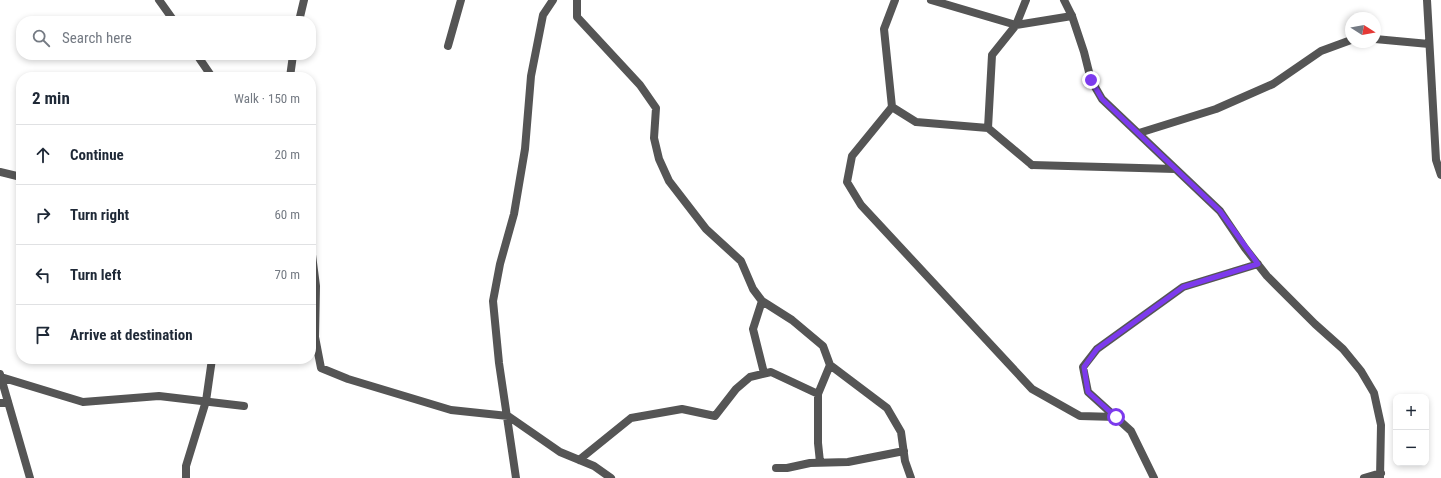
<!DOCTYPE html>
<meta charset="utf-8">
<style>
:root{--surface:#fff;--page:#f6f6f7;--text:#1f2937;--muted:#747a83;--line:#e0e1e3}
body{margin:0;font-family:"Roboto Condensed",sans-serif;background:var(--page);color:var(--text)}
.controls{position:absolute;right:12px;bottom:12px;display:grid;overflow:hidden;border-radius:8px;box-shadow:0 2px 6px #0003}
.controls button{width:36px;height:36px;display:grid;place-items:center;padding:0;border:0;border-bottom:1px solid var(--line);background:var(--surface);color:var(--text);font:20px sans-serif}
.compass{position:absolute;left:1345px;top:12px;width:36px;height:36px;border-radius:50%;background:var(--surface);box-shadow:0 2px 6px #0003;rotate:101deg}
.stop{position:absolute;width:12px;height:12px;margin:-9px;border:3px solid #7c3aed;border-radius:50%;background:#fff}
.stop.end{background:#7c3aed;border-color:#fff;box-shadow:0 1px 4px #0008}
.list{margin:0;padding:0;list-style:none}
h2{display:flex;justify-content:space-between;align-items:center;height:52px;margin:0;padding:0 16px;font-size:17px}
h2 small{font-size:13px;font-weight:400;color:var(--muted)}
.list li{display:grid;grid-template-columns:26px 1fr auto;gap:12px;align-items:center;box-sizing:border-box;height:60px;padding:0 16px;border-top:1px solid var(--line)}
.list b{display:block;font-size:15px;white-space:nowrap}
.list em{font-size:13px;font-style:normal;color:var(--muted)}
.icon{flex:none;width:22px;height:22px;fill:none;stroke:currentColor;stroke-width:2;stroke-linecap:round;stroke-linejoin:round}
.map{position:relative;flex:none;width:1441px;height:478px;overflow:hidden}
.search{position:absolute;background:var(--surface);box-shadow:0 2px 6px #0003;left:16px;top:16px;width:300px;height:44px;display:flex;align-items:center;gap:10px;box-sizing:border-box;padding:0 14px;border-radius:16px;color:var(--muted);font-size:15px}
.panel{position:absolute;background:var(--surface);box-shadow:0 2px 6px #0003;left:16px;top:72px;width:300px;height:292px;border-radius:16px}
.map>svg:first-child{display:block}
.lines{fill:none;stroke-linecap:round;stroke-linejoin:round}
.service{stroke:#555;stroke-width:8}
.minor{stroke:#555;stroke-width:8}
.route{stroke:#7c3aed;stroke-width:5}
</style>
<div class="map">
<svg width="1441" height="478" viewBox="0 0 1441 478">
<rect width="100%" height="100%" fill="#fff"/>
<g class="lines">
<path class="service" d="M895,0L884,29L892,107L916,122L988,128L1032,165
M931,0L1016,25L1072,16
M988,128L992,55L1016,25L1026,0
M0,403H8"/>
<path class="minor" d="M159,0L174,21
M577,0V17L640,85L656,108L654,138L659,159L669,181L706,229L741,261L753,289L762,301L792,320L823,346L830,365L887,408L901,432L905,461L911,478
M1064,0L1072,16L1084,52L1091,80L1102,99L1220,211L1245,248L1267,276L1315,324L1343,349L1361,371L1374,393L1381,425L1380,478
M1427,0L1436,160L1441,175
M299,21L304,0
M1375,39L1429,44
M448,46L461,0
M197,55L212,77
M290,77L293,55
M892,107L852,156L847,182L861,205L1032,389L1080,416L1116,417
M1139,133L1216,109L1273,84L1321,51L1351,40
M1032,165L1175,169
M0,172L21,177
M311,247L316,286L315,337L321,368L348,379L451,410L508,416L560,452L594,466L611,478
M762,301L753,329L764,373
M0,374L30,478
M1,377L83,402L159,396L244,406
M579,460L631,418L682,409L715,416L736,389L750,377L771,372L818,394
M820,462L818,443V394L830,365
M776,468H787L810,463L848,462L904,451
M186,478V466L206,401L212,359
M516,478L499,363L493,301L500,264L514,214L525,149L531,76L543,15L553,0
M1154,478L1131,431L1088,392L1083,367L1097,349L1183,287L1258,264
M1364,478L1381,473"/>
</g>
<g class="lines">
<path class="route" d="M1091,80L1102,99L1220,211L1258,264L1183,287L1097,349L1084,367L1088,392L1116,417"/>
</g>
</svg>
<div class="controls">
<button>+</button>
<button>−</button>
</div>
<svg class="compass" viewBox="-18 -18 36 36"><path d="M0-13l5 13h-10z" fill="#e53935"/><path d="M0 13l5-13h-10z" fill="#747a83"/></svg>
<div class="stop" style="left:1116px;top:417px"></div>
<div class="stop end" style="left:1091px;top:80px"></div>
<div class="search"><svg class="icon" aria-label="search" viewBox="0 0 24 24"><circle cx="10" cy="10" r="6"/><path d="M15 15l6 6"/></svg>Search here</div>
<section class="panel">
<h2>2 min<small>Walk · 150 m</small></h2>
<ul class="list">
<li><svg class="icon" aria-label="ahead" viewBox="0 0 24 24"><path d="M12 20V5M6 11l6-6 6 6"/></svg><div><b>Continue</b></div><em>20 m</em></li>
<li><svg class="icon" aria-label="right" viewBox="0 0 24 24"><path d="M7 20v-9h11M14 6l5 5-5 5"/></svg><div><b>Turn right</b></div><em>60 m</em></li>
<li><svg class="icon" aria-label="left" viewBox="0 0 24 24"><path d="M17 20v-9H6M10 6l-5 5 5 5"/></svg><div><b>Turn left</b></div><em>70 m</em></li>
<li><svg class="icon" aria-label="arrive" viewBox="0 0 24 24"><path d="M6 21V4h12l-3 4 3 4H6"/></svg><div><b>Arrive at destination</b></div></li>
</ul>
</section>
</div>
